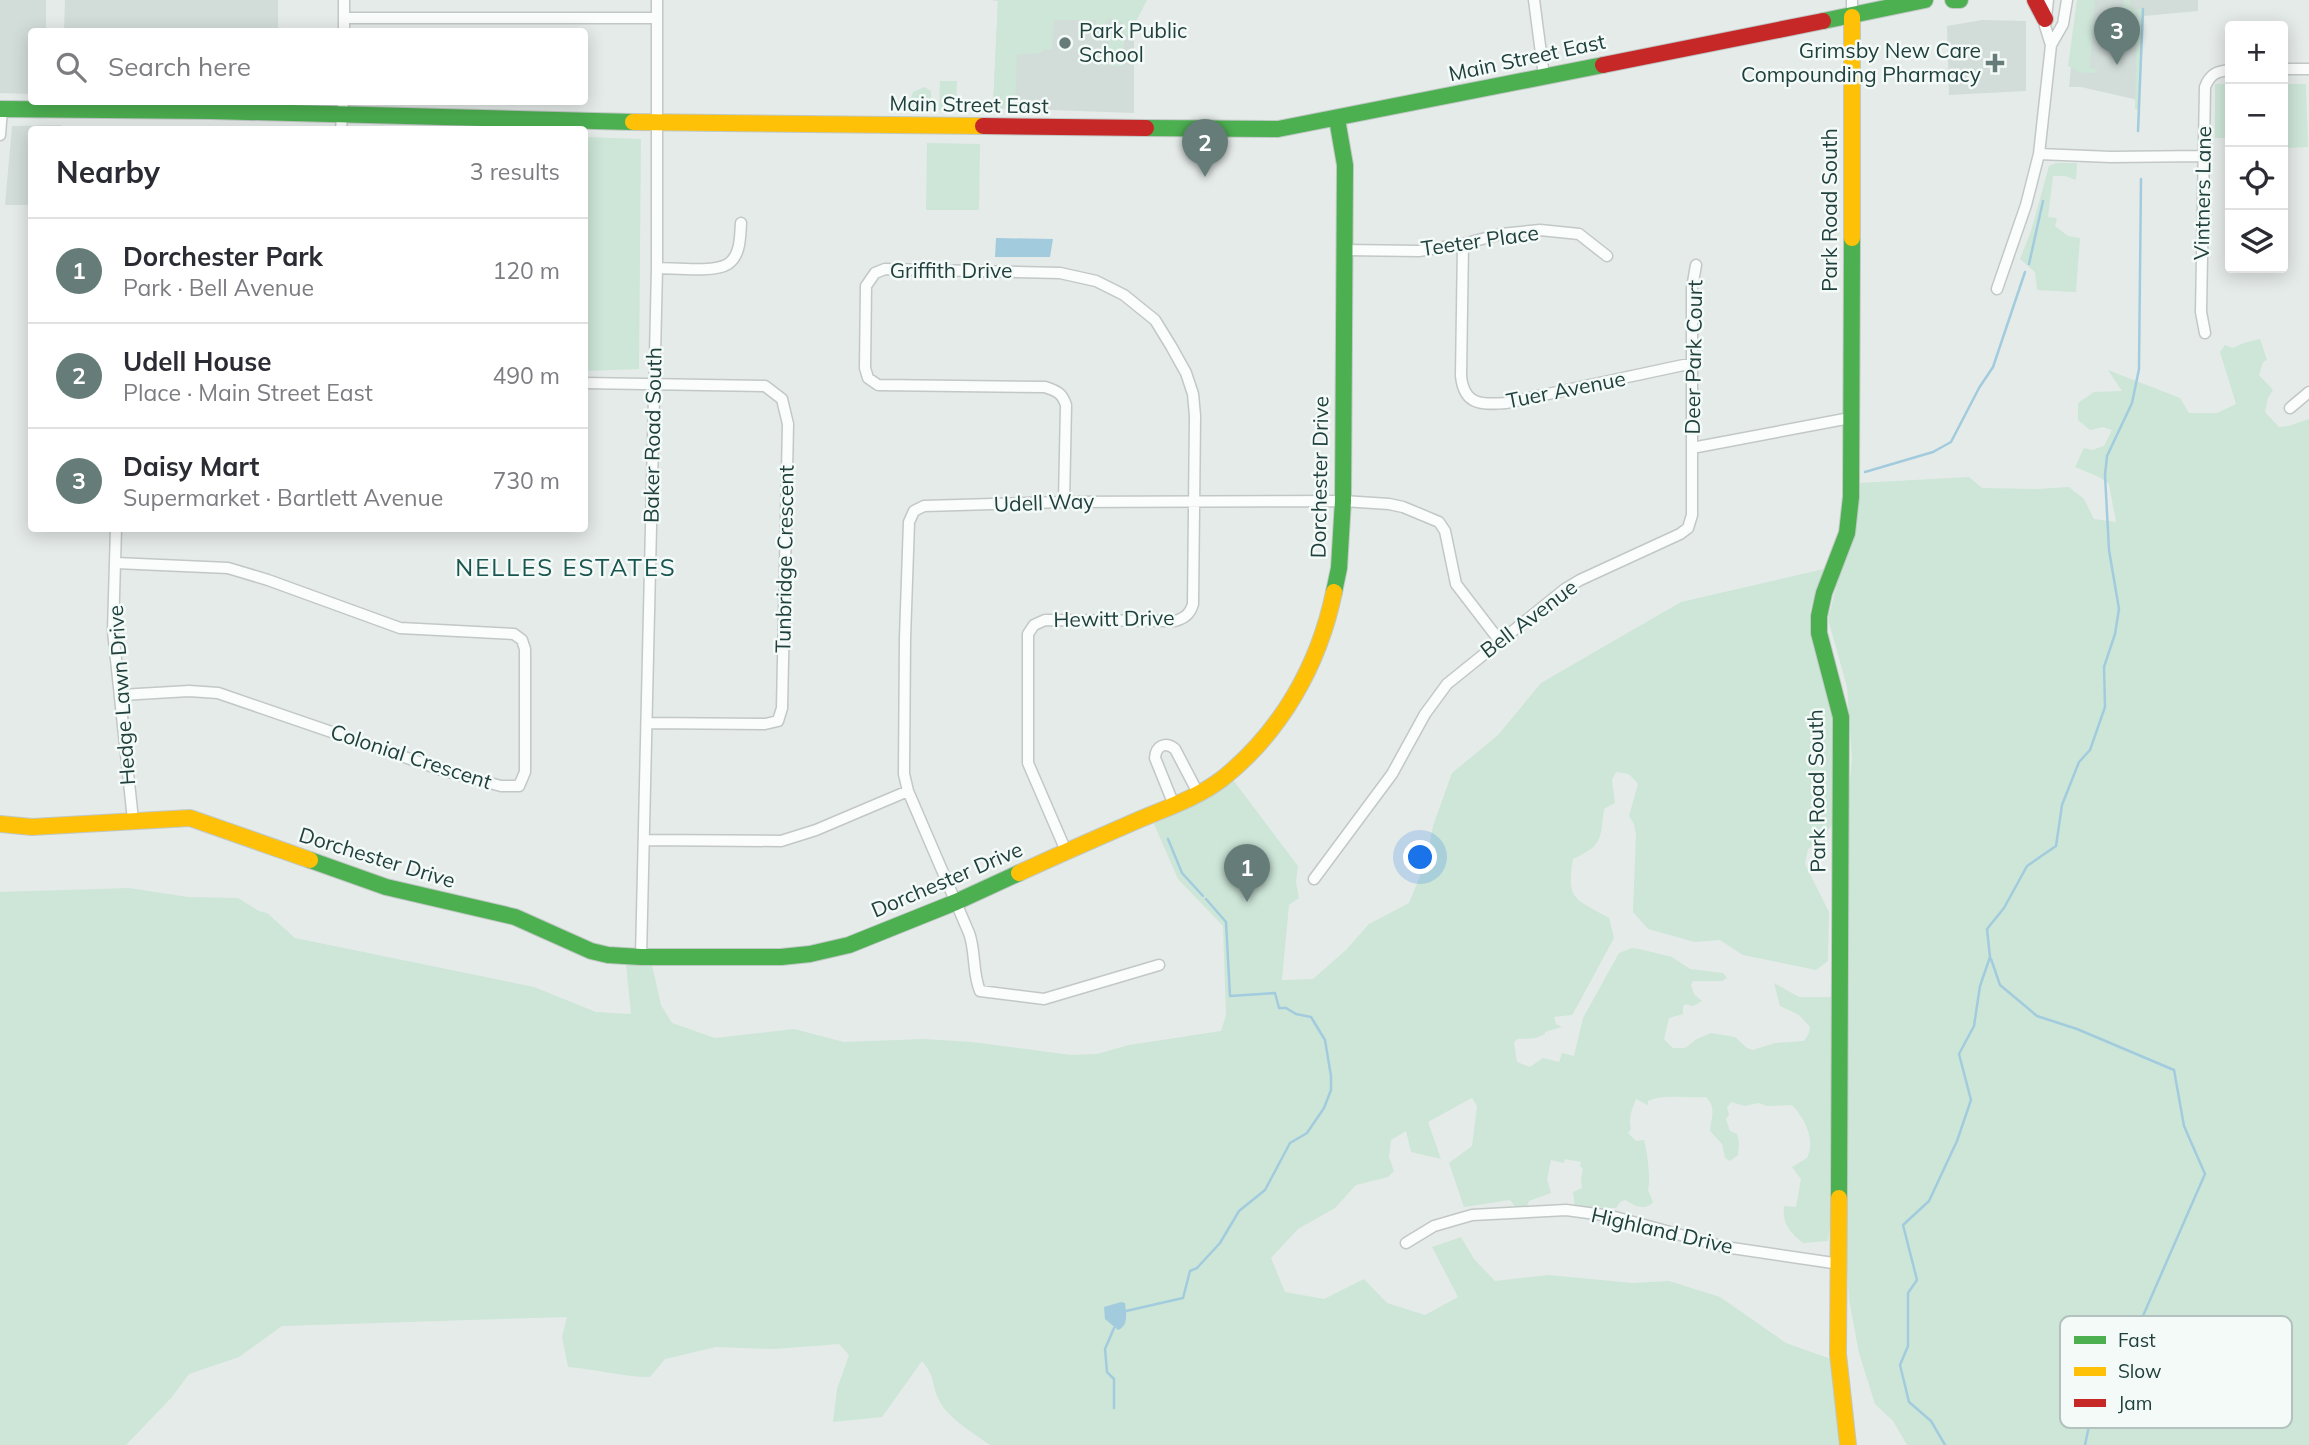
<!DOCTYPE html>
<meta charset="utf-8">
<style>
:root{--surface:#fff;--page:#f2f2f3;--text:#2b2b33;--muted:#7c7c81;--line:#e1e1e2;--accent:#657c79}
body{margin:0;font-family:Mulish,sans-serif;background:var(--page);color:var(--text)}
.controls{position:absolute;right:21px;top:21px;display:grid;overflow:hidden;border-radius:7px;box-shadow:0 4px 18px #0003}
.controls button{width:63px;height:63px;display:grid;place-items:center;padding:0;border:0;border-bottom:2px solid var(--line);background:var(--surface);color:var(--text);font:35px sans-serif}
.you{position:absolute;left:1421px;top:858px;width:24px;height:24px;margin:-18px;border:5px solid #fff;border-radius:50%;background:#1a73e8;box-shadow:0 0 0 10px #1a73e833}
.badge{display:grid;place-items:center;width:46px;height:46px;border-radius:50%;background:var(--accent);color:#fff;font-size:23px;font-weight:700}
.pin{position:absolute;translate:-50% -58px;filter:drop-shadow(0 2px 4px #0008)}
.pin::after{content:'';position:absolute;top:37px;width:24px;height:21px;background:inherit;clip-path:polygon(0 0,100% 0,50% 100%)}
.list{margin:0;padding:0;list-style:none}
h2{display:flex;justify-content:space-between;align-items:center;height:91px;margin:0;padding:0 28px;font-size:30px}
h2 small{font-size:23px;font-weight:400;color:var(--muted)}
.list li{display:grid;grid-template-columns:46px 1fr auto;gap:21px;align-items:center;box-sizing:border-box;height:105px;padding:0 28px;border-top:2px solid var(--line)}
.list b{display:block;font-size:26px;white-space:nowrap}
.list p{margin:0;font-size:23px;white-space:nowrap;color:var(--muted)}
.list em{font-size:23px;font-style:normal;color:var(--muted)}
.icon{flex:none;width:38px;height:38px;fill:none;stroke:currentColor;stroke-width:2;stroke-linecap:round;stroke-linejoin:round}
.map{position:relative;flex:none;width:2309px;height:1445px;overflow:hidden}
.search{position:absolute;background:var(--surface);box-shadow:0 4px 18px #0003;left:28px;top:28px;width:560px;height:77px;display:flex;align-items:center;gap:18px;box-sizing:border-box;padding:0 24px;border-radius:7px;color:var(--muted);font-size:26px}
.panel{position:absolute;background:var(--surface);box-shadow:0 4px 18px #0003;left:28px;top:126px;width:560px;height:406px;border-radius:7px}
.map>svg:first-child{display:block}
.built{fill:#d2ddd9}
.green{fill:#cde6d8}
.water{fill:#a2ccdd}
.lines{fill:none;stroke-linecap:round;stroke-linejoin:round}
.stream{stroke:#a2ccdd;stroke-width:2.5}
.street-casing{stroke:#c2c8c6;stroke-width:13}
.fast-casing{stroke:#c0c8c6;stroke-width:18}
.slow-casing{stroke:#c0c8c6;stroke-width:18}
.jam-casing{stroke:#c0c8c6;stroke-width:18}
.street{stroke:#fbfcfc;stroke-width:10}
.fast{stroke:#4caf50;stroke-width:16}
.slow{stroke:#ffc107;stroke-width:16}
.jam{stroke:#c62828;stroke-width:16}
.poi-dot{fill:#657c79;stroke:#f3faf7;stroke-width:2.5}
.labels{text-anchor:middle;stroke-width:5;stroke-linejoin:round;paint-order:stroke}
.poi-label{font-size:21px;fill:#20403d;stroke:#f3faf7;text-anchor:start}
.street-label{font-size:21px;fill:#20403d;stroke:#f3faf7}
.quarter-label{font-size:24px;letter-spacing:2px;fill:#1a554f;stroke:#f3faf7}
.key{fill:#f3faf7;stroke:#b4c2bf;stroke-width:2}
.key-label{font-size:19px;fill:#20403d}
</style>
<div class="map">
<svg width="2309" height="1445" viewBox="0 0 2309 1445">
<rect width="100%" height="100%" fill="#e5ebe9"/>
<path class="built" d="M0,0H46V31L32,32L31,94L0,93Z
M65,0H278V31H64Z
M991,0H1134V113L993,108L998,1Z
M2078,0H2198V11L2144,16L2138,100L2081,87H2069Z
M1982,20L2026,21V91L1949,95L1947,26Z
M61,125V129L32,130L31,205H5L12,126Z"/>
<path class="green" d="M991,0H1147L1129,35H1123L1122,23L1117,20L1109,19L1106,23V35H1097L1096,20H1054L1052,49L1044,50L1040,53L1017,55L1015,109L993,108L998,1Z
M2077,0H2095L2090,68L2097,69L2096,73L2079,72L2068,66Z
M2124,0H2130V9H2141L2143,16L2138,109H2135L2137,14H2122Z
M1109,38H1124V66H1109Z
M940,81H957L956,111L939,110Z
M2215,84H2230V138H2215Z
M2283,84H2306L2308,147L2283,148Z
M924,87L931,91L932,110L907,109L913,92Z
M585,137L641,139L639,369L585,371Z
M927,143L980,144L979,210H926Z
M2056,163H2077L2076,180L2065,176H2053L2048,217L2057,218L2055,226L2068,236L2080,238L2076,292L2037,290L2035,272L2020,259L2031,231L2049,166Z
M2260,339L2267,360L2263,362L2259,375L2273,390L2268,398L2265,412L2279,427L2288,426L2309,419V1445H1907L1893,1421L1875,1404L1859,1353L1849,1300L1847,1263V811L1852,759L1847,687L1828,619L1843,560L1858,483L1969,477L1982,488L2038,489L2069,487L2084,499L2094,519L2116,522L2109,484L2099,477L2075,467L2084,448L2092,450L2104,446L2112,430L2103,427L2090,430L2078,420V403L2094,392L2122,391L2108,370L2180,398L2189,413H2217L2236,404L2220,352L2225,345L2233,348L2244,343Z
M1824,569L1810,611L1813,637L1834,711L1832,787L1834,823L1820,840L1808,849L1805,864L1829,912L1828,961L1816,970L1743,955L1720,940L1695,942L1648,929L1633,912L1636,835L1634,824L1629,816L1638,784L1629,774L1616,772L1612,780L1615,803L1604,809C1600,840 1603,845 1573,859C1566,901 1575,898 1609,918L1614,938L1574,1012L1572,1015L1554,1017L1556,1024L1562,1027L1545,1032V1034L1536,1038L1517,1039L1514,1043L1517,1062L1530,1067L1543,1058L1559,1062L1562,1053L1574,1056L1583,1018L1619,953L1632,948L1639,949L1672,957L1690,969L1723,973L1727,978L1722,981H1693L1691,985L1694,994L1702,1001L1693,1006L1686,1004L1683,1006V1014L1669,1018L1664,1039L1673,1048H1685L1697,1039L1711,1033L1735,1037L1747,1048L1753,1050L1775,1043L1804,1041L1809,1033L1810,1027L1799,1015L1780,1006L1774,983L1799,997H1832L1831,1217L1828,1241L1803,1243C1790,1233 1782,1223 1784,1206L1796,1207L1801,1179L1792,1167L1807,1158C1816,1140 1805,1119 1792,1105L1767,1106L1759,1103L1745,1106L1731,1102L1727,1108L1729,1115L1726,1119L1730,1131L1737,1134L1739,1143L1738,1155L1730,1161L1725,1158L1722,1144L1710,1131C1711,1118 1717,1108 1706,1097C1689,1099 1663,1093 1648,1101V1105L1636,1099C1632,1108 1628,1120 1631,1129L1628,1133L1636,1141L1644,1140C1647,1150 1651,1180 1648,1190L1653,1202C1646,1211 1634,1206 1625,1200L1620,1202L1616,1208L1575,1207L1573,1192L1582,1188L1581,1179L1583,1168L1580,1167L1581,1162L1565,1159L1564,1163L1551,1160L1547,1179L1551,1193L1529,1201L1526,1209L1516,1208L1510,1200L1464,1207L1449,1163L1472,1146L1477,1106L1472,1098L1428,1122L1441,1159L1411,1152L1406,1131L1391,1140L1389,1157L1394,1171L1388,1177L1356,1185L1335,1208L1298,1229L1271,1258L1285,1292L1324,1299L1364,1279L1387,1303L1425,1315L1458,1297L1432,1247L1461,1237L1474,1259L1495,1281L1548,1275L1632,1283L1669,1281L1720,1297L1786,1343L1831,1359L1844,1445H990C972,1432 945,1417 937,1396C931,1379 935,1377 922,1361L882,1417L833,1422L837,1389L849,1355L839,1344L774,1349L716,1347L665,1359L650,1377C622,1377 596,1369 568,1367L562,1337L567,1317L282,1326L239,1357L189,1374L172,1397L126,1445H0V892L129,888L188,897L238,898L259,911L267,913L295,938L534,987L596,1012L631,1014L626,964L637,959L652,965L661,1005L672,1023L715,1038L794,1029L844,1042L924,1039L972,1042L1071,1055L1097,1054L1129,1045L1221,1031L1226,1015L1223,926L1178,879L1154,824L1199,802L1233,780L1298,866L1296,882L1299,898L1289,905L1282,980L1313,979L1346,950L1369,924L1409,903L1427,859L1433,826L1452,773L1498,735L1541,683L1681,602Z"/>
<path class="water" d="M996,238L1053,239L1050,257H995Z
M1121,1302L1125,1303C1126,1313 1129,1326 1118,1330L1105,1319L1104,1307Z"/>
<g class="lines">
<path class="stream" d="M2138,131L2143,9
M2029,264L2043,201
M1865,472L1933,452L1951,442L1979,388L1993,367L2025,272
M1168,839L1182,873L1203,896
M1991,959L2000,985L2037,1016L2077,1029L2174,1070L2184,1126L2205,1174L2132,1341L2122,1356L2118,1387L2090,1421L2085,1445
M1126,1311L1183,1298L1190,1271L1197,1268L1220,1243L1239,1211L1265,1190L1290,1143L1307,1133L1324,1108L1331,1090V1076L1325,1040L1311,1017L1296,1014L1286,1008H1279L1275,993L1230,996L1226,922L1206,899
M1114,1408V1379L1107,1372L1105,1349L1114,1328
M1945,1445L1931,1421L1909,1402L1900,1365L1908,1346V1293L1917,1280L1903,1225L1929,1201L1957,1141L1971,1100L1959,1054L1974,1026L1980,986L1990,957L1987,929L2004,908L2027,866L2056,846L2062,805L2079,762L2090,750L2105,707L2104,667L2115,634L2119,609L2109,550L2105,475L2107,456L2132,403L2139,369L2141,179"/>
<g class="street-casing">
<path id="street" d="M1534,0L1544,76
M2048,0L2045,26L2051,45
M1852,17V0
M344,18H657
M344,32V0
M2283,69H2309
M341,130L343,102
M0,135L2,109
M2039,154L2111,157L2204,156
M1463,244L1461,376C1464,405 1481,405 1506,403L1693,363
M1345,250L1419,251L1463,244L1501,234L1540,230L1579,234L1607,256
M657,268C674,268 714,273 728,264C741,255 740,236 741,223
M1997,289L2026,205L2039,154L2051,45L2063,24L2067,0
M2205,333L2201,312L2205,87C2210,74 2217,71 2230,70
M584,383L765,386L782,399L788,424L782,708L778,721L765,724L647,723
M2290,408L2309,392
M1692,448L1850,418
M1064,502L1066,405C1062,393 1057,391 1045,387L878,385L868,378L865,368L866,286L875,273L885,269L1060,273L1096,281L1124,295L1155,320L1171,346L1186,373L1193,394L1195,416L1193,604C1190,614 1185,618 1175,621L1045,620L1034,625L1028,634V763L1066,851
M116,528L113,631L133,820
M116,563L228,568L268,580L400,628L514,634L522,640L525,649V772L519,786H501L445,771L218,693L189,691L121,695
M1174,805L1155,758C1156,746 1165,741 1175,749L1198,793
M645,840L781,841L816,830L908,791
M1314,879L1392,774L1425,714L1447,684L1565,589L1580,580L1680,534L1688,528L1692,515V288L1696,265
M641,957L657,268V0
M1159,965L1044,999L980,991C972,972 976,952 969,933L908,791L904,774L905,638L909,522L914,511L924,506L1064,502L1343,501L1389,504L1403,507L1439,522L1445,531L1456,584L1499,640
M1406,1243L1434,1226L1472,1215L1566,1210L1611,1216L1725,1247L1840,1264"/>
</g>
<g class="fast-casing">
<path id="fast" d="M1953,0H1960
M1823,21L1925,0
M0,109L211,111L633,122
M1146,128L1278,129L1603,65
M1334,592L1339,568L1343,501L1345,165L1337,119
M310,860L386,887L515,917L591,951L608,955L641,957H781L810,954L849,945L956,902L1019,873
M1839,1198L1841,717L1819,633V616L1824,593L1847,533L1851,497L1852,238"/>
</g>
<g class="slow-casing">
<path id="slow" d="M633,122L983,126
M1852,238V17
M0,824L32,827L190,818L310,860
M1019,873C1058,855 1097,838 1136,821C1164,809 1197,798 1222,779C1281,732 1319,665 1334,592
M1839,1198L1838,1354L1848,1445"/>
</g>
<g class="jam-casing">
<path id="jam" d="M2035,0L2045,19
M1603,65L1823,21
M983,126L1146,128"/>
</g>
<use href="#street" class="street"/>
<use href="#fast" class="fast"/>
<use href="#slow" class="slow"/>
<use href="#jam" class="jam"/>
</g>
<g class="poi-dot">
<circle cx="1065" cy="43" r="7"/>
<path d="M1991.5 52.5h7v7h7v7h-7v7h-7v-7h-7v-7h7z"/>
</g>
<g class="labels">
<g class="poi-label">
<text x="1079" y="38">Park Public<tspan x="1079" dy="24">School</tspan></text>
<text x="1981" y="58" text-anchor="end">Grimsby New Care<tspan x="1981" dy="24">Compounding Pharmacy</tspan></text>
</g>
<g class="street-label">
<text transform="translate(1527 58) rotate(-12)" y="7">Main Street East</text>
<text transform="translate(969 105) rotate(1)" y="7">Main Street East</text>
<text transform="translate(2203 193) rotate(-89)" y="7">Vintners Lane</text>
<text transform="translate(1830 210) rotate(-90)" y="7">Park Road South</text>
<text transform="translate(1480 241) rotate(-8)" y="7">Teeter Place</text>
<text x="951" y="278">Griffith Drive</text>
<text transform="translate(1694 357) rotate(-89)" y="7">Deer Park Court</text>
<text transform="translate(1566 390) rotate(-11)" y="7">Tuer Avenue</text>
<text transform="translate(653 435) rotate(-89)" y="7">Baker Road South</text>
<text transform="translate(1320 477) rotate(-89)" y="7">Dorchester Drive</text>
<text transform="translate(1044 503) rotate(-2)" y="7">Udell Way</text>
<text transform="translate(785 559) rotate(-89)" y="7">Tunbridge Crescent</text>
<text transform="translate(1114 619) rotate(-1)" y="7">Hewitt Drive</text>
<text transform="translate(1529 619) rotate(-37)" y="7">Bell Avenue</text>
<text transform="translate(122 695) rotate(-94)" y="7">Hedge Lawn Drive</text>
<text transform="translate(411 757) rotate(18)" y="7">Colonial Crescent</text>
<text transform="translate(1817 791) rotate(-91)" y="7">Park Road South</text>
<text transform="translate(377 858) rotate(17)" y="7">Dorchester Drive</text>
<text transform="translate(947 880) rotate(-23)" y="7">Dorchester Drive</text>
<text transform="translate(1662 1231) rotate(13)" y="7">Highland Drive</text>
</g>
<g class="quarter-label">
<text x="566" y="576">NELLES ESTATES</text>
</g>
</g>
<rect x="2060" y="1316" width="232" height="112" rx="10" class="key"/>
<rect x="2074" y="1336" width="32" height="8" fill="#4caf50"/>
<rect x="2074" y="1367" width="32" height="9" fill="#ffc107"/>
<rect x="2074" y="1399" width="32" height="8" fill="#c62828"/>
<g class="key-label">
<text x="2118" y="1347">Fast</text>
<text x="2118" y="1378">Slow</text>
<text x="2118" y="1410">Jam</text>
</g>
</svg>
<div class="controls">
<button>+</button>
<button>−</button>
<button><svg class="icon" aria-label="locate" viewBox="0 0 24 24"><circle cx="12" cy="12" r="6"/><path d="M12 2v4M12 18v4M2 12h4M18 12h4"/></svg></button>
<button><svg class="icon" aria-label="layers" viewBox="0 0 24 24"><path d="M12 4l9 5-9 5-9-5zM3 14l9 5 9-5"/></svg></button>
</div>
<div class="you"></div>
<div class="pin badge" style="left:1247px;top:902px">1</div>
<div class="pin badge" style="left:1205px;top:177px">2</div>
<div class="pin badge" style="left:2117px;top:65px">3</div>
<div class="search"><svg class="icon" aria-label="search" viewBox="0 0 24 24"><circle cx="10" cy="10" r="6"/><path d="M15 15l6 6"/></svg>Search here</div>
<section class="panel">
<h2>Nearby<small>3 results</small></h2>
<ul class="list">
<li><span class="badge">1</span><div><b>Dorchester Park</b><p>Park · Bell Avenue</p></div><em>120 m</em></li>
<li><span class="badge">2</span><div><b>Udell House</b><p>Place · Main Street East</p></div><em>490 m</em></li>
<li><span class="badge">3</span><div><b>Daisy Mart</b><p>Supermarket · Bartlett Avenue</p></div><em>730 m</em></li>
</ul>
</section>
</div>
